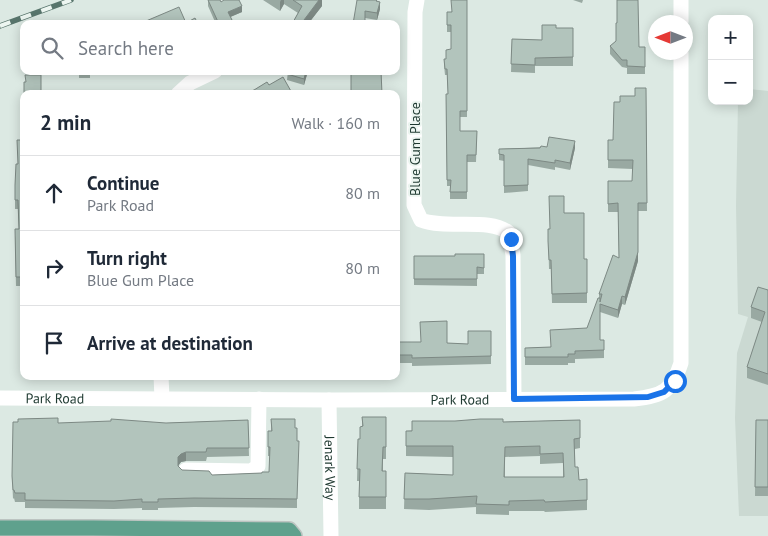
<!DOCTYPE html>
<meta charset="utf-8">
<style>
:root{--surface:#fff;--page:#f2f2f3;--text:#1f2937;--muted:#747a83;--line:#e0e1e3}
body{margin:0;font-family:"PT Sans",sans-serif;background:var(--page);color:var(--text)}
.controls{position:absolute;right:15px;top:15px;display:grid;overflow:hidden;border-radius:10px;box-shadow:0 2px 12px #0003}
.controls button{width:45px;height:45px;display:grid;place-items:center;padding:0;border:0;border-bottom:1px solid var(--line);background:var(--surface);color:var(--text);font:25px sans-serif}
.compass{position:absolute;left:648px;top:15px;width:45px;height:45px;border-radius:50%;background:var(--surface);box-shadow:0 2px 12px #0003;rotate:270deg}
.stop{position:absolute;width:15px;height:15px;margin:-11px;border:4px solid #1a73e8;border-radius:50%;background:#fff}
.stop.end{background:#1a73e8;border-color:#fff;box-shadow:0 1px 5px #0008}
.list{margin:0;padding:0;list-style:none}
h2{display:flex;justify-content:space-between;align-items:center;height:65px;margin:0;padding:0 20px;font-size:21px}
h2 small{font-size:16px;font-weight:400;color:var(--muted)}
.list li{display:grid;grid-template-columns:32px 1fr auto;gap:15px;align-items:center;box-sizing:border-box;height:75px;padding:0 20px;border-top:1px solid var(--line)}
.list b{display:block;font-size:19px;white-space:nowrap}
.list p{margin:0;font-size:16px;white-space:nowrap;color:var(--muted)}
.list em{font-size:16px;font-style:normal;color:var(--muted)}
.icon{flex:none;width:28px;height:28px;fill:none;stroke:currentColor;stroke-width:2;stroke-linecap:round;stroke-linejoin:round}
.map{position:relative;flex:none;width:768px;height:536px;overflow:hidden}
.search{position:absolute;background:var(--surface);box-shadow:0 2px 12px #0003;left:20px;top:20px;width:380px;height:55px;display:flex;align-items:center;gap:12px;box-sizing:border-box;padding:0 18px;border-radius:10px;color:var(--muted);font-size:19px}
.panel{position:absolute;background:var(--surface);box-shadow:0 2px 12px #0003;left:20px;top:90px;width:380px;height:290px;border-radius:10px}
.map>svg:first-child{display:block}
.built{fill:#cbd9d2}
.lines{fill:none;stroke-linecap:round;stroke-linejoin:round}
.major-casing{stroke:#bcc4c1;stroke-width:18}
.minor{stroke:#fff;stroke-width:15}
.major{stroke:#5fa18d;stroke-width:15}
.rail-casing{stroke:#58756c;stroke-width:5.5}
.rail{stroke:#edf6f1;stroke-width:4;stroke-dasharray:11;stroke-linecap:butt}
.wall{fill:#99a9a2;fill-rule:evenodd}
.shaded-wall{fill:#7d8984}
.building{fill:#b2c4bc;stroke:#7d8984;fill-rule:evenodd}
.route{stroke:#1a73e8;stroke-width:6}
.labels{text-anchor:middle;stroke-width:4;stroke-linejoin:round;paint-order:stroke}
.street-label{font-size:14px;fill:#1e3930;stroke:#edf6f1}
</style>
<div class="map">
<svg width="768" height="536" viewBox="0 0 768 536">
<rect width="100%" height="100%" fill="#dce9e3"/>
<path class="built" d="M749,89L768,91V516H739L735,418L737,353L748,317L738,314L736,206L738,101H749Z"/>
<g class="lines">
<g class="major-casing">
<path id="major" d="M0,528H93L289,530L294,536"/>
</g>
<g class="minor">
<path d="M417,0L415,12L414,205L421,220C447,230 490,217 509,233L513,255L514,399"/>
<path d="M681,22V0"/>
<path d="M178,94L190,83L215,71"/>
<path d="M161,376L162,398"/>
<path id="s1" d="M0,398L329,400L634,399C663,396 672,391 681,363V52"/>
<path id="s2" d="M329,400L331,536"/>
<path d="M186,470L251,471L258,466L259,399"/>
</g>
<use href="#major" class="major"/>
<g class="rail-casing">
<path id="rail" d="M0,26L71,0"/>
</g>
<use href="#rail" class="rail"/>
</g>
<path class="wall" d="M208,0L221,2L242,12L230,17L232,24H216L208,6Z
M263,0H322V6L308,24H292L298,13L284,4L280,11Z
M357,0L378,2L380,9L377,20L365,18Z
M467,0V117H460V131H477L476,162H467V199H450V186H447L446,94H448L447,75H445L444,65V59H446L451,49V32H447V12H451Z
M573,0H583L582,3Z
M617,23L639,47H645V74H627V68L622,67L610,54V46L616,41Z
M573,28V66H535V73L511,72L512,39L542,40Z
M73,71H90V78H79V73H73Z
M288,71H308L304,85L287,80Z
M646,88L647,211H638V261L625,305L622,304L618,318L600,312V340H604V358L575,359V363H568V365H525V348L550,347L587,328L599,298V294L619,258L618,212H608V181H632L633,169L608,168V140H613L620,102L635,96Z
M21,109H24V310H22V286H16L15,238L19,229L18,209H15V185L18,164L22,140Z
M547,147L575,148L570,170L555,167V170L528,165V191L504,193V161L499,160V149Z
M564,213L584,259H587V303H552L551,269H549L548,229H550Z
M484,254V274H477V286L414,285V256H455Z
M768,290V385L747,378V367L762,322L751,318V307Z
M491,331V364L412,366V363H396V342L447,343L468,344Z
M362,417H386V459H383V471H386V509H359V481H357L358,439H360L362,427Z
M271,419L295,428L297,441V508L194,507L158,508V510H142V508L114,509L25,508V502H15L14,498L13,499L12,476L58,423H166L248,420L249,456L207,457L206,461H186L181,462L178,466L182,470L212,475L262,473L269,472L270,456H268V431H271Z
M580,420V448L575,449V467L579,480L587,479V510L545,512L544,511H509V515L476,514V507L429,510L404,509L405,473L453,475V457L406,456V431L503,422ZM540,456V464L563,463V477H505V457Z
M756,420H768V496H755Z"/>
<path class="shaded-wall" d="M281,0H284V4L280,11V2Z
M319,0H322V6L308,24H301Z
M380,2V9L377,20V13Z
M242,6V12L228,18V12Z
M232,20V24H223Z
M306,71H308L304,85V79Z
M575,141V148L570,170V163Z
M638,252V261L625,305V297Z
M622,296V304L618,318V310Z
M186,452V461L181,462L178,466V457L181,454Z"/>
<path class="building" d="M208,0H220L221,2L224,0H239L242,6L228,12L232,20L223,24H219Z
M293,0H319L301,24H292L302,6Z
M357,0H377L376,1L380,2L377,13L365,11V24H353Z
M451,0H467V111H460V131H477L476,155H467V192H450L451,180H447L446,94H448L447,69H445L444,59H446V50L451,49V25H447V12H452Z
M617,0H638L639,47H645V67L627,66V60H622L610,46L616,41V23H617Z
M179,7L186,23L195,18L198,24H139Z
M542,25H556V28H573V57L535,58V65L511,64L512,39L542,40Z
M288,71H306L304,79L287,74Z
M351,71H381L382,94H351Z
M25,75H41V94H24V82H26Z
M283,77L292,93L291,94H243L254,90L267,82L269,85Z
M635,88H646L647,203H638V252L625,297L622,296L618,310L600,304V340H604V350L575,351V354H568V357H525V348L551,347L550,330L587,328L598,298H600V302L602,294H599L613,255L619,258L618,203L608,204V181H632L633,160H608V140H613L614,102H620V96H635Z
M102,92H118V94H102Z
M21,109H24V301H22V277H16L15,229H19L18,200H15V185L16,164H18L17,140H23Z
M549,137L575,141L570,163L555,160V163L528,159V185L504,186V155L499,154V149L540,148L541,146L547,147Z
M549,196H564V213H584V259H587V293L552,294L551,260H549L548,241V229H550Z
M455,254H484V268L477,267V279H414V256H455Z
M758,287L768,290V374L747,367L765,312L751,307Z
M447,321V343L468,344V331H491V356L412,358V355H396V342H421L420,322Z
M362,417H386V447H383L382,471H386V497H359L360,469H357L358,439H360V427L363,426Z
M58,418V423L111,421V419L166,423L248,420L249,448H207L206,452H186L181,454L178,457V466L182,470L209,471L212,475L262,473V472H269L270,447H268V431H272L271,419H295V428H297V441H299L297,499L194,498L158,499V502H142V499L114,501L25,500V493H15L14,490H13L12,476L13,422H18V419Z
M480,419H503V422L580,420V438L574,439L575,467H578L579,480L587,479V500L545,502L544,500L509,501V505L476,504L477,496L429,499H404L405,473L453,475V446H406V431H412V421H455ZM540,446V454L563,453L564,477H504L505,447Z
M756,420H768V487H755Z"/>
<g class="lines">
<path class="route" d="M511,239L513,256L514,399L648,397L664,392L675,381"/>
</g>
<g class="labels">
<g class="street-label">
<text transform="translate(415 149) rotate(-90)" y="5">Blue Gum Place</text>
<text dy="5" stroke="none"><textPath href="#s1" startOffset="55">Park Road</textPath></text>
<text dy="5" stroke="none"><textPath href="#s1" startOffset="460">Park Road</textPath></text>
<text dy="5" stroke="none"><textPath href="#s2" startOffset="68">Jenark Way</textPath></text>
</g>
</g>
</svg>
<div class="controls">
<button>+</button>
<button>−</button>
</div>
<svg class="compass" viewBox="-18 -18 36 36"><path d="M0-13l5 13h-10z" fill="#e53935"/><path d="M0 13l5-13h-10z" fill="#747a83"/></svg>
<div class="stop" style="left:675px;top:381px"></div>
<div class="stop end" style="left:511px;top:239px"></div>
<div class="search"><svg class="icon" aria-label="search" viewBox="0 0 24 24"><circle cx="10" cy="10" r="6"/><path d="M15 15l6 6"/></svg>Search here</div>
<section class="panel">
<h2>2 min<small>Walk · 160 m</small></h2>
<ul class="list">
<li><svg class="icon" aria-label="ahead" viewBox="0 0 24 24"><path d="M12 20V5M6 11l6-6 6 6"/></svg><div><b>Continue</b><p>Park Road</p></div><em>80 m</em></li>
<li><svg class="icon" aria-label="right" viewBox="0 0 24 24"><path d="M7 20v-9h11M14 6l5 5-5 5"/></svg><div><b>Turn right</b><p>Blue Gum Place</p></div><em>80 m</em></li>
<li><svg class="icon" aria-label="arrive" viewBox="0 0 24 24"><path d="M6 21V4h12l-3 4 3 4H6"/></svg><div><b>Arrive at destination</b></div></li>
</ul>
</section>
</div>
